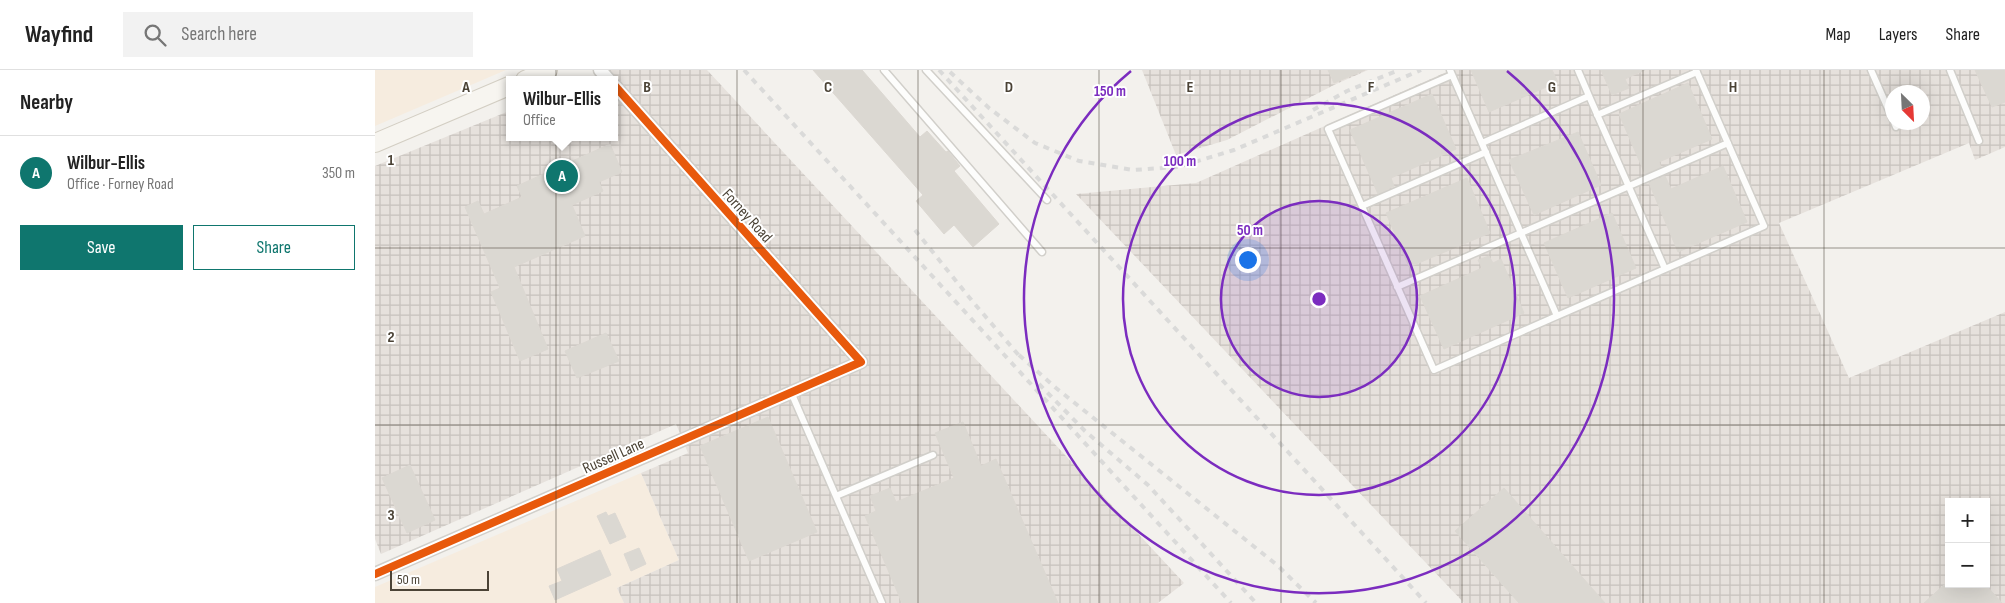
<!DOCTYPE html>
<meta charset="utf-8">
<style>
:root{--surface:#fff;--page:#f2f2f2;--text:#222;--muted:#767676;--line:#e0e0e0;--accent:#0f766e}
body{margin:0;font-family:"Sofia Sans Condensed",sans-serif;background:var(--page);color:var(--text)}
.controls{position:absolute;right:15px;bottom:15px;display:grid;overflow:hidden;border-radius:0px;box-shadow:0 5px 20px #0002}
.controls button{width:45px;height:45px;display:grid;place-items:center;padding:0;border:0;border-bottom:1px solid var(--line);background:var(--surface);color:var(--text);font:25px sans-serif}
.compass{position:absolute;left:1510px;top:15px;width:45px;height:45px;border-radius:50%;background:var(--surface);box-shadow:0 5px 20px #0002;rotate:156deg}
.scale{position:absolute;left:15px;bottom:12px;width:99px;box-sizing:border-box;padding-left:5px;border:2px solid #4b4336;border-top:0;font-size:14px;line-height:18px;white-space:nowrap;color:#4b4336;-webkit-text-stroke:4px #fff;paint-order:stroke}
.you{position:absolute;left:872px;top:189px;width:18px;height:18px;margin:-12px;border:4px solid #fff;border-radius:50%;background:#1a73e8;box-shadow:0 0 0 8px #1a73e833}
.badge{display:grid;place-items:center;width:32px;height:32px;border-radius:50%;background:var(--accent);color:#fff;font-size:16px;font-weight:700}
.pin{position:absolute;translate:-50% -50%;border:2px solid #fff;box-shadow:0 1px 5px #0006}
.popup{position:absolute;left:131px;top:6px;width:112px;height:65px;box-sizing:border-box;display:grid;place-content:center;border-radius:0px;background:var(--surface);filter:drop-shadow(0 1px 4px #0005);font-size:16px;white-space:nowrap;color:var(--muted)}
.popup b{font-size:19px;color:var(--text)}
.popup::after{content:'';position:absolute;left:50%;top:100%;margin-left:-10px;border:10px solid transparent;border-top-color:var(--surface)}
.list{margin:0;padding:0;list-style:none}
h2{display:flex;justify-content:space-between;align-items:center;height:65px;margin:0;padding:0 20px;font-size:21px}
h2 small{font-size:16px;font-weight:400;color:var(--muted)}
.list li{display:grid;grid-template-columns:32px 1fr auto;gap:15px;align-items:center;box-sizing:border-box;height:75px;padding:0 20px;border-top:1px solid var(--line)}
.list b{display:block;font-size:19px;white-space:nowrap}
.list p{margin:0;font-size:16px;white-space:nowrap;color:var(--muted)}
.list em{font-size:16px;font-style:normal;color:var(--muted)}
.actions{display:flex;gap:10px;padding:15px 20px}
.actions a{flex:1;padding:11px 0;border:1px solid var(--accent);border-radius:0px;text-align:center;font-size:18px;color:var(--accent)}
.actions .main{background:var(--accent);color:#fff}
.icon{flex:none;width:28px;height:28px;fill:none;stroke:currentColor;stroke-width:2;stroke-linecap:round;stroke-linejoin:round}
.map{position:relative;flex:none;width:1630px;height:533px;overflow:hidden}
header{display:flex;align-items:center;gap:30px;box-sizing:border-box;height:70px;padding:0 25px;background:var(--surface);border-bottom:1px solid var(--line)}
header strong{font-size:24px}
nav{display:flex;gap:28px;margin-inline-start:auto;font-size:18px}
.search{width:350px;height:45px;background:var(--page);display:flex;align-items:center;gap:12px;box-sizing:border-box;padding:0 18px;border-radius:0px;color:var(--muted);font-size:19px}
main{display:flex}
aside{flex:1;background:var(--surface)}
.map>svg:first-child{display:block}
.commercial{fill:#f6ecdf}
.industrial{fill:url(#industrial-grid);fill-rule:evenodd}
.building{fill:#dbd8d2;stroke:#dcd8d2}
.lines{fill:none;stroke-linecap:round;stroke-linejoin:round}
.lane-casing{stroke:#d1cfca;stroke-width:9}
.street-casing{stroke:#d1cfca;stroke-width:15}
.secondary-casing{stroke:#d3cec3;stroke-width:20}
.lane{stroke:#fdfdfc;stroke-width:6}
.street{stroke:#fdfdfc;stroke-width:12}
.secondary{stroke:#f7f5f0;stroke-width:18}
.rail{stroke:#dadad9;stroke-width:4;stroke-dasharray:6 6;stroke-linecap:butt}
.cycleway-casing{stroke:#fff;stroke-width:11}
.cycleway{stroke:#e8590c;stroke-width:8}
.grid{fill:none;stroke:#4b4336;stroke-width:1;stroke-opacity:0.55}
.ring{fill:none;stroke:#7b2cbf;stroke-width:2.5}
.labels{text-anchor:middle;stroke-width:4;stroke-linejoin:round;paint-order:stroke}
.street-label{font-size:16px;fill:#4b4336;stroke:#fff}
.grid-label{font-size:16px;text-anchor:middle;font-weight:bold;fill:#4b4336;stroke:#fff;stroke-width:4;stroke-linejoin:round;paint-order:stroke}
.centre{fill:#7b2cbf;stroke:#fff;stroke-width:2.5}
.ring-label{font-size:15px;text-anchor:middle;font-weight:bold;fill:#7b2cbf;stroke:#fff;stroke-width:4;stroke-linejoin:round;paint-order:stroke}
</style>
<header>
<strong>Wayfind</strong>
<div class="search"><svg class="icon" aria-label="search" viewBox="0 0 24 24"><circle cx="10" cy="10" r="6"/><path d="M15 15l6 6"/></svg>Search here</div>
<nav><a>Map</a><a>Layers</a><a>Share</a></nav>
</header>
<main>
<aside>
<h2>Nearby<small></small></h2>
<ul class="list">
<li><span class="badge">A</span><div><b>Wilbur-Ellis</b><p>Office · Forney Road</p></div><em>350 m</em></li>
</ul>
<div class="actions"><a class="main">Save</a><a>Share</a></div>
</aside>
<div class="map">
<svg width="1630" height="533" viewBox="0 0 1630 533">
<defs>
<pattern id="industrial-grid" width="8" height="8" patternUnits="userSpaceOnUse" patternTransform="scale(1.25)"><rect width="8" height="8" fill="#e6e1dc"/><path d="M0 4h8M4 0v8" fill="none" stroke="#c7c2bd"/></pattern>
</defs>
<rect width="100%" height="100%" fill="#f3f1ed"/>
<path class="commercial" d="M0,0H131L0,56Z
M266,403L304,490L242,518L249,533H0V517Z"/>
<path class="industrial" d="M233,0H332L809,513L783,533H249L242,518L304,490L266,403L313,383L301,354L6,484L0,469V96L134,41V67H240V10H210Z
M767,0H993L959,15L852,70L801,85Z
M1076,0H1630V77L1600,90L1594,73L1404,153L1474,308L1630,242V533H1089L701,124L821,113ZM1518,22H1548V52H1518ZM1574,432H1611V514H1574Z"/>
<path class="building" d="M438,0H487L545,67L552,61L571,82L573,81L585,96L579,101L624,154L598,177L579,155L569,164L541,131L548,125Z
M953,0H990L959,13Z
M1096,0H1177L1183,12L1114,42Z
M1226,0H1270L1250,9L1254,18L1237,25Z
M1600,0H1630V32L1617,37Z
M1313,13L1337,69L1284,92L1286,97L1270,104L1244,44Z
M1057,24L1081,79L1016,108L1019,116L1003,124L975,60Z
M1203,62L1226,115L1159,145L1134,90Z
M235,74L247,102L224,112L228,121L197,135L210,166L139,197L173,279L145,291L116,222L125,218L90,137L103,131L109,144L147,127L142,116Z
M1348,96L1372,152L1303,182L1274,113L1290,106L1296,119Z
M1092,108L1115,163L1034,197L1011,143Z
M1237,143L1261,198L1193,228L1169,173Z
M1114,186L1118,193L1126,189L1149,243L1069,279L1045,226L1107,198L1103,190Z
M231,263L244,291L202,308L190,281Z
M393,347L442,462L374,491L325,376Z
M588,352L606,396L621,389L683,533H527L490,446L501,441L495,426L515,418L521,432L579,408L560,363Z
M35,395L60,450L32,463L7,408Z
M1129,418L1230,533H1144L1080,461Z
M231,442L233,446L240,443L251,467L235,474L222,446Z
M264,478L271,494L256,501L249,484Z
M225,480L236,505L180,530L174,516L187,511L182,499Z
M1570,514H1610L1627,533H1549Z"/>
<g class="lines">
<g class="lane-casing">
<path id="lane" d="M509,0L667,182
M551,0L672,130
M1075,0L1182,246L1059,300L953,59L1077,5
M1496,0L1518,50
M1575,0L1604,71
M1214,26L1290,199L1389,156L1321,0
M1222,45L1322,2
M1519,52L1521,57
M1107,73L1214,26L1203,0
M987,136L1111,82
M1022,217L1353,73
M1182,246L1290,199
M416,322L507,533
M461,426L558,385"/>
</g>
<g class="street-casing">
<path id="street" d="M225,0L234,10
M0,504L486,292L240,16"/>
</g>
<g class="secondary-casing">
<path id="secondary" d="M150,10L173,0
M0,73L134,16"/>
</g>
<use href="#lane" class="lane"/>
<use href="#street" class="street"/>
<use href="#secondary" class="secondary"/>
<path class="rail" d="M369,0L856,533
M564,0L1051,533
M575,2L614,38L660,73L704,91L758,100L803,97L859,80L1046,0
M938,40L972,21L1024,0
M540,160L598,232L647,289
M644,285L681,318L902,495L941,533
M664,314L710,361L773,415L881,533"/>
<g class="cycleway-casing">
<path id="cycleway" d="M0,504L486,292L240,16"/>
</g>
<use href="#cycleway" class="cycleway"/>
</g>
<path class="grid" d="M181,0V533M362,0V533M543,0V533M724,0V533M906,0V533M1087,0V533M1268,0V533M1449,0V533M0,178H1630M0,355H1630"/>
<circle cx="944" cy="229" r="98" fill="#7b2cbf" fill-opacity=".12"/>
<g class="ring">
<circle cx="944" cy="229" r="98"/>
<circle cx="944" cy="229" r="196"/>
<path d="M1132 1A295 295 0 1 1 756 1"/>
</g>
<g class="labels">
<g class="street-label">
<text transform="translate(373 145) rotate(48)" y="6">Forney Road</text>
<text transform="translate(238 385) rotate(-24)" y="6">Russell Lane</text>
</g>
</g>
<g class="grid-label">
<text x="91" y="22">A</text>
<text x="272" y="22">B</text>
<text x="453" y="22">C</text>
<text x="634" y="22">D</text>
<text x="815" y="22">E</text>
<text x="996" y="22">F</text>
<text x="1177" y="22">G</text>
<text x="1358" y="22">H</text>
<text x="16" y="95">1</text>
<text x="16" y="272">2</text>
<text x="16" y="450">3</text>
</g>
<circle cx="944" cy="229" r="8" class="centre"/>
<g class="ring-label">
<text x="735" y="26">150 m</text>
<text x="805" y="96">100 m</text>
<text x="875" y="165">50 m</text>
</g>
</svg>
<div class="controls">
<button>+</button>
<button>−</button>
</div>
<svg class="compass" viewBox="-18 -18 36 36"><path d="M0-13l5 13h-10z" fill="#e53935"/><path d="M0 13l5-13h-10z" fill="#767676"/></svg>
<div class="scale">50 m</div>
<div class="you"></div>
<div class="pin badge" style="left:187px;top:106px">A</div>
<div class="popup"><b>Wilbur-Ellis</b>Office</div>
</div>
</main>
